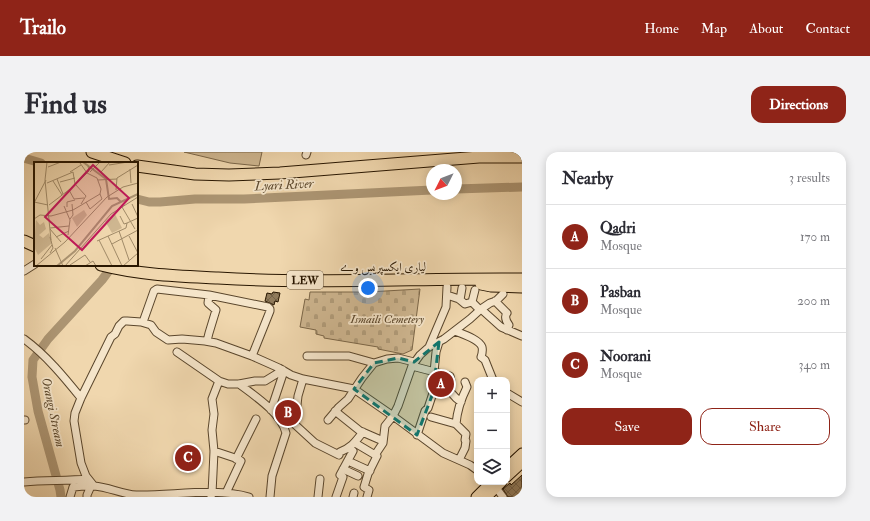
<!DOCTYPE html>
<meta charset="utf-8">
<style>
:root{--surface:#fff;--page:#f2f2f3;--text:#2b2b33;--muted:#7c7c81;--line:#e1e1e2;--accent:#8f2418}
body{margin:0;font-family:"IM FELL Double Pica",Amiri,serif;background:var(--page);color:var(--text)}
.controls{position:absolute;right:12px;bottom:12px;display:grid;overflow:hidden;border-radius:8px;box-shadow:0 2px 10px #0003}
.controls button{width:36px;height:36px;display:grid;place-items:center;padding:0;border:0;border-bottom:1px solid var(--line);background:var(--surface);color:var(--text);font:20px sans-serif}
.compass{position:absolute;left:402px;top:12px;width:36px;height:36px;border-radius:50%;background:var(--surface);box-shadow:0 2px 10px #0003;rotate:228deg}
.you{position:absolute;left:344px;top:136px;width:14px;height:14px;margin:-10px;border:3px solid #fff;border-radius:50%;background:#1a73e8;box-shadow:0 0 0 6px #1a73e833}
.badge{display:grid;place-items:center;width:26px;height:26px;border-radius:50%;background:var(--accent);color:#fff;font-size:13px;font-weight:700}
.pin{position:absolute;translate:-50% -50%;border:2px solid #fff;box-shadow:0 1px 4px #0006}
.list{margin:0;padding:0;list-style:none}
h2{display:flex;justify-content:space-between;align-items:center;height:52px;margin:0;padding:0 16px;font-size:17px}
h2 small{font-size:13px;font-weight:400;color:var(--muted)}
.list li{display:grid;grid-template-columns:26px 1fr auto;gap:12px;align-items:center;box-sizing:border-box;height:64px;padding:0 16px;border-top:1px solid var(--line)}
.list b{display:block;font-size:15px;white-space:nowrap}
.list p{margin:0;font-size:13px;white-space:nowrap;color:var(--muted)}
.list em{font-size:13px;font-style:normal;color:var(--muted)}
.actions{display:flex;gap:8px;padding:12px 16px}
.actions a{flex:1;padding:9px 0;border:1px solid var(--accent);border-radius:12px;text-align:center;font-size:14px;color:var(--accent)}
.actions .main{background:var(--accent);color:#fff}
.icon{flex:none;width:22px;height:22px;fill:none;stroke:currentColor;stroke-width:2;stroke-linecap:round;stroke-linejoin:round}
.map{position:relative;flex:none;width:498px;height:345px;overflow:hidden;border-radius:12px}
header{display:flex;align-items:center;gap:24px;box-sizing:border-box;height:56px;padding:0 20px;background:var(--accent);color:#fff}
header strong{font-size:19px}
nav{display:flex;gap:22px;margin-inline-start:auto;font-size:14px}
.intro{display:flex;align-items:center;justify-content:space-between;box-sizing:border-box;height:96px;padding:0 24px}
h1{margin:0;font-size:28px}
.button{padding:10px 18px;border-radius:12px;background:var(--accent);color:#fff;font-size:14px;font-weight:700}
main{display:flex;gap:24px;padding:0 24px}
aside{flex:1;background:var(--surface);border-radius:12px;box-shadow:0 2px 10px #0003}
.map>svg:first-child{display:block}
.green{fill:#ceb690;stroke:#7b6648}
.cemetery{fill:url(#cemetery-stones);stroke:#7b6648}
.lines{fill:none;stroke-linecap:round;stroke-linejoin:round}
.river{stroke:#ac9573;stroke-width:9}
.building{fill:url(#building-cross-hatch);stroke:#281600}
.minor-casing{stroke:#5a462c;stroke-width:9}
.major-casing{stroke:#281600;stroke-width:11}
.highway-casing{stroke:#281600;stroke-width:13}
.minor{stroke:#f5e5ca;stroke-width:7}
.major{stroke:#f0d7ae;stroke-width:9}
.highway{stroke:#f0d7ae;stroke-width:11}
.marked{fill:#0f766e;fill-opacity:0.2;stroke:#0f766e;stroke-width:3;stroke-dasharray:8 5;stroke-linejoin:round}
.labels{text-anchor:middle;stroke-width:3.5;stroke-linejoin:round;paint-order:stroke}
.shield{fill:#f5e5ca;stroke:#66543d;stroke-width:1}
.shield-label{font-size:11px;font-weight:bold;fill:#281600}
.street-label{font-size:12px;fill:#281600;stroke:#f5e5ca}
.park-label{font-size:12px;font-style:italic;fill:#5a462b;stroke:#f5e5ca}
.water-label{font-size:13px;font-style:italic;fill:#5d492e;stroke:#f5e5ca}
.inset-river{fill:none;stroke:#ac9573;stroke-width:2}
.inset-road{fill:none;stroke:#a08a68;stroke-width:1}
.view{fill:#c2185b;fill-opacity:0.15;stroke:#c2185b;stroke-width:2}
.inset-edge{fill:none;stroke:#281600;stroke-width:2}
</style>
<header>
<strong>Trailo</strong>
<nav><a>Home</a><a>Map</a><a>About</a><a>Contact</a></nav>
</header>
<div class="intro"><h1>Find us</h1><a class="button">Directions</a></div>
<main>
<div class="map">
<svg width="498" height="345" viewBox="0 0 498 345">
<defs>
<pattern id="cemetery-stones" width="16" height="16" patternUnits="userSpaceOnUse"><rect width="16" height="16" fill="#ceb690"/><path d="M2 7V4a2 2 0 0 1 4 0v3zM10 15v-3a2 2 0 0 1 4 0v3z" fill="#b19c7a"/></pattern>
<pattern id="building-cross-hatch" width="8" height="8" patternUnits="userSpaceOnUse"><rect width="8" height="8" fill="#907a5a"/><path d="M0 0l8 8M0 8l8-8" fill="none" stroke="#766348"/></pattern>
</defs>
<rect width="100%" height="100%" fill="#f0d7ae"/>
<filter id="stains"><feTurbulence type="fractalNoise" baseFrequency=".005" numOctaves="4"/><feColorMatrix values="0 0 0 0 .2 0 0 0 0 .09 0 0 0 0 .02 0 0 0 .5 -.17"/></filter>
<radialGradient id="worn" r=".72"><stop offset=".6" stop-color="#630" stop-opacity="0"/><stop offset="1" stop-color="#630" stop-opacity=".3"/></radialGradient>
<path class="green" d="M160,0H238L235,14L206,11Z"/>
<path class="cemetery" d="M396,137L388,198L379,202L354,197V195L300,186V184L292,182V178L276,175L281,147L285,148L286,140H344Z"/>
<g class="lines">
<path class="river" d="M0,6L17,11
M432,37L498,35
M113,47L125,50H136L171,47H220L408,38
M37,345L36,338L14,259L8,225L9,208L24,187L78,128L89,113"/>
</g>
<path class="building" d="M249,140L256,141L254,150L251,149L250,153L241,149L243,141L248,142Z
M498,323V345H484L479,337L486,331L487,333Z"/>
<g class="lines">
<g class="minor-casing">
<path id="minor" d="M282,3L283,0
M0,119L11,112
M423,143L435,147L441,152L448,150L456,158
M436,148L438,136
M471,149L483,161C480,165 482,169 485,173L483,178
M448,150L451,138
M457,157L477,175L498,184
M119,170L130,139L133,137L185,143L244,155L246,157V159L228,204
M431,179C438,182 455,187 458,195C459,199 458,202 457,205L461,208L469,228
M0,187C22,203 40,225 57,246
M183,189L185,181L192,158L184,151L185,143
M405,195L422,155L423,135
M153,200L195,229
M283,204H325L350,211
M388,214L426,224L427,229L417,242L409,240
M410,220L412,200L415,190
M215,232C231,244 257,261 262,281L248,324L246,345
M422,235L432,246L437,250
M483,241L498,250
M247,258L260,219
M311,259L336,279L359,289
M407,265L432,272L442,282L441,288L442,289L441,296L435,308
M0,268H1
M266,268L291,291L315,303L316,300C328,295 331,290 339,280
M304,268L315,255L324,247L338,226L350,211L363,207L374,206L390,210
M264,270L272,262L274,244L279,227
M432,272C433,260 437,247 443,235L441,230
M393,283L401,259L404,256L409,241L412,220
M331,291L353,304L344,322L340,335L345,338L343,345
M190,299L214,307L217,309L202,341
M351,303L359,291L361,274L369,264L374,254L388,214L396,203L405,195L420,187L446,167L457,157L466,151L472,149L479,142
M212,307L232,267
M324,309L346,319
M319,317L334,324
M0,330C21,328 43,329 64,327
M470,333L479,345
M70,334L62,324L57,311L50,269L51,261L57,246L87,185L91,182L95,174L100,169H103L117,170L127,173L132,180L144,188L158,187L181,189L192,191L228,204L255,216L267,223L279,227L330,237L369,264L419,301L446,313L453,318
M46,345L49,335C56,335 63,333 70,334C84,335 98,342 112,343C148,344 190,335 225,345
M63,345V343L67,334
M187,345L188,341L189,321L190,299L188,278L190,262L188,247L195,229L204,232H215L231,229H241L259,218
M294,345L296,327
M312,345L319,325L316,323L329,299L324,296
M329,345L330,341"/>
</g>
<g class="major-casing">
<path id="major" d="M483,315L498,301
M483,325L498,311
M452,345L467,330
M463,345L478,330"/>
</g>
<g class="highway-casing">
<path id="highway" d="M68,0L101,11
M113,14L171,22L205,23L256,21L455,5H498
M0,89L11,94
M77,113C116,123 155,124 194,126C295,132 397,126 498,127
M457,132L467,134L498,135"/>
</g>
<use href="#minor" class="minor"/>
<use href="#major" class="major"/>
<use href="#highway" class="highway"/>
</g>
<path class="marked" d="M415,190L409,241L393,283L330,237L350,211L374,206L390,210Z"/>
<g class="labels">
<rect class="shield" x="263" y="119" width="36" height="18" rx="3"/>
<g class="shield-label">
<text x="281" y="132">LEW</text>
</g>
<g class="street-label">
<text x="359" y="119">لیاری ایکسپریس وے</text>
</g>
<g class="park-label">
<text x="363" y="171">Ismaili Cemetery</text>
</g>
<g class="water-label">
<text transform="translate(260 32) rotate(-3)" y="5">Lyari River</text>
<text transform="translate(30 260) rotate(78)" y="5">Orangi Stream</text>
</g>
</g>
<g transform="translate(10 10)">
<rect width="104" height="104" fill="#f0d7ae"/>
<path d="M81,52L88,66L78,71L71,59Z" fill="#ceb690"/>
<path d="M50,48L53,53L43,65L38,56ZM2,58L6,63L10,60L12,67L5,73L9,76L15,71L18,81L4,93L0,85Z" fill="#ceb690"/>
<path class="inset-river" d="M49,0L72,17L75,37L83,36L87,40M23,104L41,89L78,44L104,32"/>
<path class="inset-road" d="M13,0L11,18L17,78M46,1L53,11M75,3L94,0M14,5L27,0M96,7L97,21M36,10L47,3M56,10L66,0M67,10L76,0M23,17L29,32M64,18L83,17M19,19L28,33M26,20L41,16M13,21L39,10L41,22L52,34L47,42M35,28L40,37L50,36M82,28L83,16L104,3M0,40L14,43M52,40L56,47L68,37L66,32M0,41L12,18M98,42L104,55M15,43L40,24L55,9L54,4M30,44L36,58L34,73M33,45V40L41,38M88,45L101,67M86,54L90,62L93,61M0,57L6,53L17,54L39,48L66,32L67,27L63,16L53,11M36,57L39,53L38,42M16,66L35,64M16,67L27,80M85,69L95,98M74,74L88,104M95,74L104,91M16,75L19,86L16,91M22,75L35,69M65,78L78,104M63,79L92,66L93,61L104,56M78,82L104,68M21,86L29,104M7,97L18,83M36,103L51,93L56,100M2,104L31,80L73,35L89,25L104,21M31,104L77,52L104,35M51,104L59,99L62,104M89,104L104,91"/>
<path class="view" d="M59,3L95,36L48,88L11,55Z"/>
<rect width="104" height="104" class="inset-edge"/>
</g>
<rect width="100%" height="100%" filter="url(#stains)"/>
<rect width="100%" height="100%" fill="url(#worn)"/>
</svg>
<div class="controls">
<button>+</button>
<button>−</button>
<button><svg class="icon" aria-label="layers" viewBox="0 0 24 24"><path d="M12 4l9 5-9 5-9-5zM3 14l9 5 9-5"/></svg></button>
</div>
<svg class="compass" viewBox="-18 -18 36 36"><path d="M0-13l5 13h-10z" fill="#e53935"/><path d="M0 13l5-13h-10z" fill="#7c7c81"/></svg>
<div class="you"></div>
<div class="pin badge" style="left:417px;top:232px">A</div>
<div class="pin badge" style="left:264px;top:261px">B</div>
<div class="pin badge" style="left:164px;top:306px">C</div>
</div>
<aside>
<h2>Nearby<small>3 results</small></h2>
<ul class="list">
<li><span class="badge">A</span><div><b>Qadri</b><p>Mosque</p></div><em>170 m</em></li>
<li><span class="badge">B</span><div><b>Pasban</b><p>Mosque</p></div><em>200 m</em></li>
<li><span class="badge">C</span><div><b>Noorani</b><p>Mosque</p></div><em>340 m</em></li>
</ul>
<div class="actions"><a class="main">Save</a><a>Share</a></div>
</aside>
</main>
